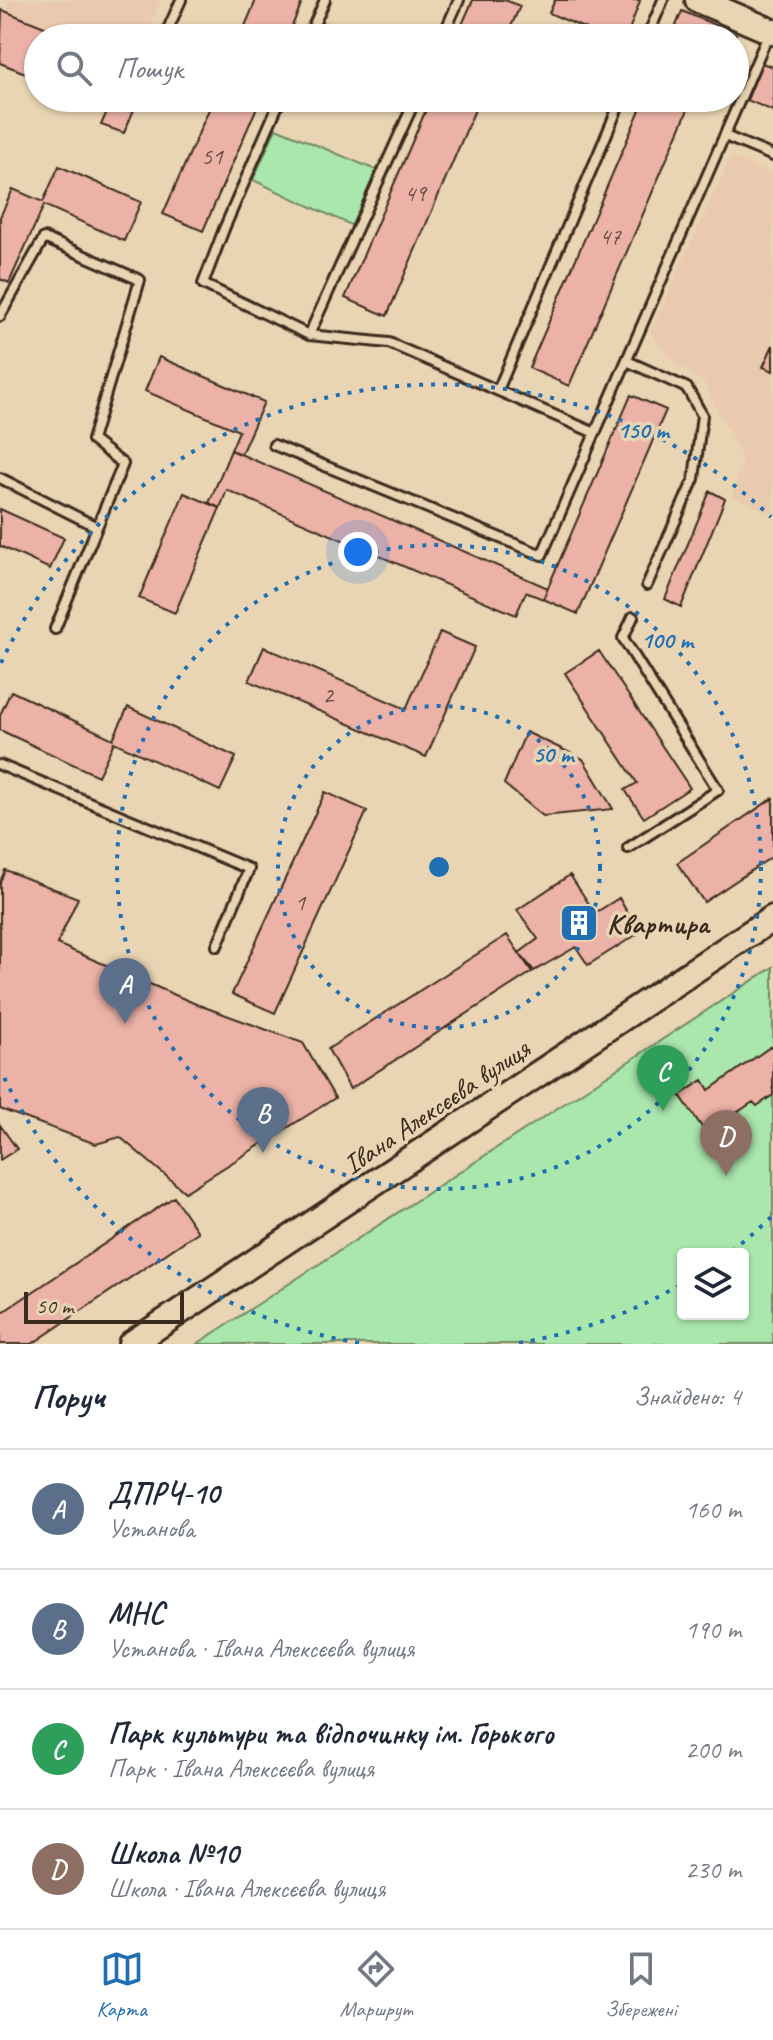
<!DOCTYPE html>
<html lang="uk">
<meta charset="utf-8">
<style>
:root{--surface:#fff;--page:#f6f6f7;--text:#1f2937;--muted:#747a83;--line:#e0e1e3;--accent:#1f6fb2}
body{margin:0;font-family:Caveat,sans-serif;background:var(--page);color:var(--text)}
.controls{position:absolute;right:24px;bottom:24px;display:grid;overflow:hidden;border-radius:8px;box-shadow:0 2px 6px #0004}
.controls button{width:72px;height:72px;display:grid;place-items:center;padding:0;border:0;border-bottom:2px solid var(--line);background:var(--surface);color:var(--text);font:40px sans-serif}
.scale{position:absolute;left:24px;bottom:20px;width:160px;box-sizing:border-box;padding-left:8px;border:4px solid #3b2a1e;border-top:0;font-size:22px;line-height:28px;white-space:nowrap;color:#3b2a1e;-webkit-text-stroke:6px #e9d5b3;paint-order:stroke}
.you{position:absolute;left:358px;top:552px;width:28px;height:28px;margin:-20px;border:6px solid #fff;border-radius:50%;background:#1a73e8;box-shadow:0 0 0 12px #1a73e833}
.badge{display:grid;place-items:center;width:52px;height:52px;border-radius:50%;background:var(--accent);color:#fff;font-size:26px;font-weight:700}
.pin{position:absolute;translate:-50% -66px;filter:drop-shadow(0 2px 4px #0008)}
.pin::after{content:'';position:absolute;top:42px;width:28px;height:24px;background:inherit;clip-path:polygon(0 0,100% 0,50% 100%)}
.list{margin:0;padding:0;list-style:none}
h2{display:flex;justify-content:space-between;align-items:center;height:104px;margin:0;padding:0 32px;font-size:34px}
h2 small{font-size:26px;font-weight:400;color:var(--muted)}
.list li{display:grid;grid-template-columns:52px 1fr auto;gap:24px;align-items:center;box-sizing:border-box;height:120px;padding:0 32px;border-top:2px solid var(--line)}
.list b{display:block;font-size:30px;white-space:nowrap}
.list p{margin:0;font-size:26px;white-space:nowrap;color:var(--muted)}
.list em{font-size:26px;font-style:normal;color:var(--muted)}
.icon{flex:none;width:44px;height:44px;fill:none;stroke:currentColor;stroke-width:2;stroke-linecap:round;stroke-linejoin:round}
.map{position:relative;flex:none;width:773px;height:1344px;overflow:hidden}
.search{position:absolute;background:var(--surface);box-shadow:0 2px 6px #0004;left:24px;right:24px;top:24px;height:88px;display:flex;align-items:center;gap:20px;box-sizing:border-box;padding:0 28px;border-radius:44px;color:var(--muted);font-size:30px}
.sheet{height:584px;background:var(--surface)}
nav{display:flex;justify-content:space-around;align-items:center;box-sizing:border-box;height:112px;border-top:2px solid var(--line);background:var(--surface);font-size:22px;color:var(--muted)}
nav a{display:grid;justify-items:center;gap:4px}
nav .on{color:var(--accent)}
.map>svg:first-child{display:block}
.built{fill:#eacaaf}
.green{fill:#aae7ad;stroke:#728866;stroke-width:2;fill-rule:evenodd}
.building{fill:#ecb2a7;stroke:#3b2a1e;stroke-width:2}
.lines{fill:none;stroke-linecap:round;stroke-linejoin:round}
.lane-casing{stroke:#3b2a1e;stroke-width:14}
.secondary-casing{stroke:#3b2a1e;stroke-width:30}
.lane{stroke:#e9d5b3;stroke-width:8}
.secondary{stroke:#e9d5b3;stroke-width:24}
.ring{fill:none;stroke:#1f6fb2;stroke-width:4;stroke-dasharray:4 8}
.labels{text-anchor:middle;stroke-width:7;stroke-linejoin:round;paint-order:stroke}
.number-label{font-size:24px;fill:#674c40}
.poi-label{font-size:28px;font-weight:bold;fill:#3b2a1e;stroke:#e9d5b3;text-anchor:start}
.street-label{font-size:28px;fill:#3b2a1e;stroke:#e9d5b3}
.centre{fill:#1f6fb2;stroke:#e9d5b3;stroke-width:4}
.ring-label{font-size:24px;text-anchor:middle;font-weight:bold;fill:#1f6fb2;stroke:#e9d5b3;stroke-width:7;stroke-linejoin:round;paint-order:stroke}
</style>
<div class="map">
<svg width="773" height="1344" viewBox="0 0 773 1344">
<rect width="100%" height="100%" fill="#e9d5b3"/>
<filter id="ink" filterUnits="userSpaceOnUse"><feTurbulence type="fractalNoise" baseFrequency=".0125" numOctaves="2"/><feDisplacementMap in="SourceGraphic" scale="16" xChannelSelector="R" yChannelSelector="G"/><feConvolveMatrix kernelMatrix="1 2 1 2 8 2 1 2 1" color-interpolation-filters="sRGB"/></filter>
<g filter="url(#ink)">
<path class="built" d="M9,0H161L145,38H72L4,11Z
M731,157L773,175V514L732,496L742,458L704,383L672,361L650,332Z"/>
<path class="green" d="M325,23L359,38H319Z
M369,98H405L399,111Z
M276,128L376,170L353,226L253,180Z
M773,967V1344H197ZM683,1254H743V1314H683Z"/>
<path class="building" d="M256,0H303L287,38H240Z
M473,0H505L520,6L506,38H456Z
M555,0H638L640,1L626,38H607L549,13Z
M2,10L72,38H38V78L0,63Z
M682,11L736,34L735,38H671Z
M762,63L773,67V111L747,100Z
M87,98H139L124,133L101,125L109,107Z
M214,98H261L203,231L163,214Z
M431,98H480L387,316L345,298Z
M645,98H693L569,386L529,368Z
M693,98H709L704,109L691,104Z
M59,166L141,202L124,241L44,205L9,283L0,279V217L13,189L43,202Z
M773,345V371L763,367Z
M159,357L264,402L241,454L231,450L239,431L145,391Z
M631,395L666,410L578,614L543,599Z
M231,450L548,588L543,599L526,592L516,615L227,490L220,508L209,503Z
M710,491L725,499L681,607L665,599Z
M184,493L220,508L175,613L139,598Z
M0,509L64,538L50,569L0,546Z
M440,632L475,647L426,757L249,681L264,647L406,709Z
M599,651L690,788L644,818L625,790L637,783L565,673Z
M11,691L113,739L128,707L236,757L220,791L114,742L98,776L0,730V715Z
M526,732L583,759L613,809L543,816L504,784Z
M325,792L367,811L275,1013L232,994Z
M773,798V856L704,902L677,863Z
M5,870L78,898L57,944L196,1004L303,1043L335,1098L185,1192L120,1137L96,1144L0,1109V882Z
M570,875L595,913L619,898L639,933L588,965L576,947L534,971L519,953L538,939L517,910Z
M507,935L532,972L350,1089L328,1049Z
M770,1047H773V1095L757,1106L753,1102L706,1133L680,1095L703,1080L709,1090Z
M0,1125L17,1149L0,1160Z
M174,1197L198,1232L32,1344H0V1314Z"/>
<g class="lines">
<g class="lane-casing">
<path id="lane" d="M164,38L181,0
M308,38L325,0
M442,38L459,0
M647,38L663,0
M281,98L224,229L203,284L309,335L389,343L595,433
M725,136L773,156
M0,316L44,238L140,280L92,440L123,464L55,629
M309,335L416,98
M627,361L687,388L702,415L694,479L647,585
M498,390L622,98
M274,445L542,555L769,33
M0,478L97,527
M0,765L249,869L217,946
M628,848L718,790L623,638L633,617"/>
</g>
<g class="secondary-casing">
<path id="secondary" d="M698,0L773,32
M131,1344L773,918"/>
</g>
<use href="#lane" class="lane"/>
<use href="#secondary" class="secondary"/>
</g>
</g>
<g class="ring">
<circle cx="439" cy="867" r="161"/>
<circle cx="439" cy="867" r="322"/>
<path d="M771 1217A483 483 0 0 1 730 1253M680 1285A483 483 0 0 1 519 1343M359 1343A483 483 0 0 1 1 1071M1 663A483 483 0 0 1 771 517"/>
</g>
<defs>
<g id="building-square" transform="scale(2)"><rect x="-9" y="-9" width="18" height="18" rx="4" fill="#1f6fb2" stroke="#e9d5b3"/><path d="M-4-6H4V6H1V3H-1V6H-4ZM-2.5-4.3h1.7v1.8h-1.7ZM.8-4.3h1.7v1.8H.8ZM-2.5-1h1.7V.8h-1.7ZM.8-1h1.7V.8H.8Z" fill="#fff"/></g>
</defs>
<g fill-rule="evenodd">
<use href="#building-square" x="579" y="923"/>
</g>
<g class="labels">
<g class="number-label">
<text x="212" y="164">51</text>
<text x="415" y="201">49</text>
<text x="610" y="244">47</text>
<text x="328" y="703">2</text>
<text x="300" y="910">1</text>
</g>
<g class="poi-label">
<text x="607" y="933">Квартира</text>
</g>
<g class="street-label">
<text transform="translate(436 1106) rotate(-34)" y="10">Івана Алексєєва вулиця</text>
</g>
</g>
<circle cx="439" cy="867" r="12" class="centre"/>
<g class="ring-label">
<text x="643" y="438">150 m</text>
<text x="667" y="648">100 m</text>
<text x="553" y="762">50 m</text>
</g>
</svg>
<div class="controls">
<button><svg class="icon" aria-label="layers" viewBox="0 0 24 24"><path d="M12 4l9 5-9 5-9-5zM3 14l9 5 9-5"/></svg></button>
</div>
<div class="scale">50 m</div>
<div class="you"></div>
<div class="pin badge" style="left:125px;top:1024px;background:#5c6f8a">A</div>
<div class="pin badge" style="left:263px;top:1153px;background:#5c6f8a">B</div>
<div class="pin badge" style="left:663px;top:1111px;background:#2e9e5b">C</div>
<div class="pin badge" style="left:726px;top:1176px;background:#8d6e63">D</div>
<div class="search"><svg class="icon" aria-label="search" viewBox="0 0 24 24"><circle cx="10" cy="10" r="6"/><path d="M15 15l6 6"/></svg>Пошук</div>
</div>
<section class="sheet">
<h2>Поруч<small>Знайдено: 4</small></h2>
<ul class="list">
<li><span class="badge" style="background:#5c6f8a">A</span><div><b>ДПРЧ-10</b><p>Установа</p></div><em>160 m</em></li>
<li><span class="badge" style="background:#5c6f8a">B</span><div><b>МНС</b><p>Установа · Івана Алексєєва вулиця</p></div><em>190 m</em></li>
<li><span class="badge" style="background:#2e9e5b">C</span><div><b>Парк культури та відпочинку ім. Горького</b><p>Парк · Івана Алексєєва вулиця</p></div><em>200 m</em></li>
<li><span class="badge" style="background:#8d6e63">D</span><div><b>Школа №10</b><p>Школа · Івана Алексєєва вулиця</p></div><em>230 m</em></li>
</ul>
</section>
<nav>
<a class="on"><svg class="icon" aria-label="map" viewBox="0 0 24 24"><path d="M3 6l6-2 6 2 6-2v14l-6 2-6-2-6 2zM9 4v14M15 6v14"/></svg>Карта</a>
<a><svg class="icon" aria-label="directions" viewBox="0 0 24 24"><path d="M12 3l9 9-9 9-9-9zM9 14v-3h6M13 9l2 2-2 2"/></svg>Маршрут</a>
<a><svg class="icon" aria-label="saved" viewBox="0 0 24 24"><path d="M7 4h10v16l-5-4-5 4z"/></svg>Збережені</a>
</nav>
